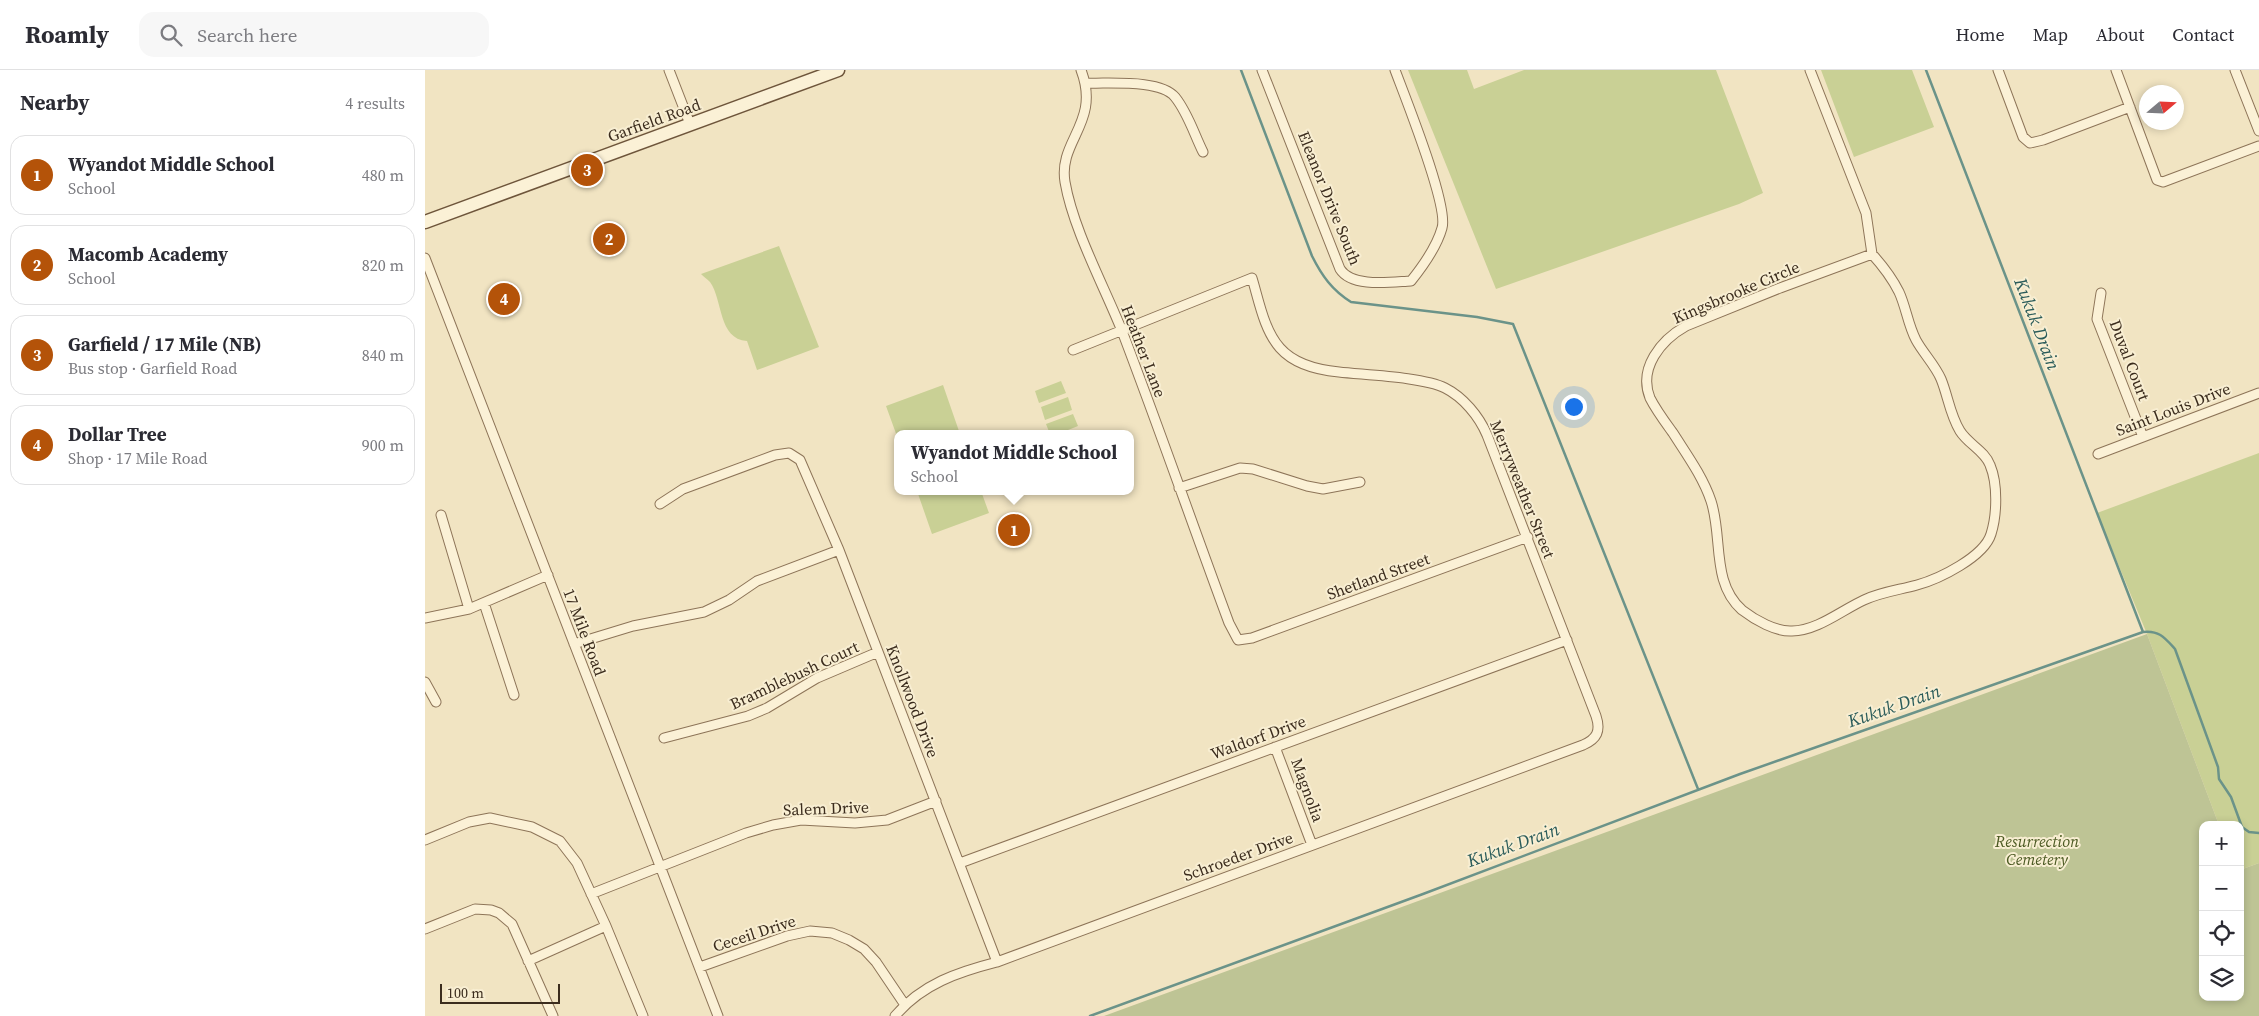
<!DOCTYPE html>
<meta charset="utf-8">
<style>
:root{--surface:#fff;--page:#f7f7f7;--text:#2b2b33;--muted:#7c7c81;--line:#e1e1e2;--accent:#b45309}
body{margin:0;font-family:"Source Serif 4",serif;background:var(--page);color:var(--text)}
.controls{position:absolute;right:15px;bottom:15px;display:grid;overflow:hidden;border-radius:10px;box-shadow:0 2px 8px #0003}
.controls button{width:45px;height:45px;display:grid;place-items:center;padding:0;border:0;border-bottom:1px solid var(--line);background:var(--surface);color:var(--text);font:25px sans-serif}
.compass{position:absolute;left:1714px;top:15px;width:45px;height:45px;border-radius:50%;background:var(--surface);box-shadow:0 2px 8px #0003;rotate:71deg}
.scale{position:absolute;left:15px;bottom:12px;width:120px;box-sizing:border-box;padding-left:5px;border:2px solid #3b2c1d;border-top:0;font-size:14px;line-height:18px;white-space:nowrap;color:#3b2c1d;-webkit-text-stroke:4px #f8eed2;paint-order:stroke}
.you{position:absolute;left:1148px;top:336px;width:18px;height:18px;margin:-12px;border:4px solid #fff;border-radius:50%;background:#1a73e8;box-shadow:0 0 0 8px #1a73e833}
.badge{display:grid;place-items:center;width:32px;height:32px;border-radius:50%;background:var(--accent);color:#fff;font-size:16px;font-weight:700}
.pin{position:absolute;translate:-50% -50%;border:2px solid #fff;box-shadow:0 1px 5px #0006}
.popup{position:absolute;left:469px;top:360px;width:240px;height:65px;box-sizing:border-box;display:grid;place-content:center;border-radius:10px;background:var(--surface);filter:drop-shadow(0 1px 4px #0005);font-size:16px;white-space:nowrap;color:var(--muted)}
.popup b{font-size:19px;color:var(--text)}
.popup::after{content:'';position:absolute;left:50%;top:100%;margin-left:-10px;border:10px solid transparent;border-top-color:var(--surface)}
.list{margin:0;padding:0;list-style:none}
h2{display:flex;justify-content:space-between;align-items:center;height:65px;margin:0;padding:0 20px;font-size:21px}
h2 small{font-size:16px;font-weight:400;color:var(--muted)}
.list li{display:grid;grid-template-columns:32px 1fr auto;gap:15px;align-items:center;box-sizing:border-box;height:80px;margin:0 10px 10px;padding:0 10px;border:1px solid var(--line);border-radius:15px}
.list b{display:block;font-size:19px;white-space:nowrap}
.list p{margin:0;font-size:16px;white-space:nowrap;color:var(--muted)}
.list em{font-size:16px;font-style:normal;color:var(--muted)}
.icon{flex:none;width:28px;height:28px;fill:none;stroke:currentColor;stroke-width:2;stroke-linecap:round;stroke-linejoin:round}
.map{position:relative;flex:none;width:1834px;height:946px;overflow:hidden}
header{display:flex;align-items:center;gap:30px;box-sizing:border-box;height:70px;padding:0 25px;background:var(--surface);border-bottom:1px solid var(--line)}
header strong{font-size:24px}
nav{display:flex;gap:28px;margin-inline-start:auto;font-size:18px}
.search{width:350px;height:45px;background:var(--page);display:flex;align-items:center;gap:12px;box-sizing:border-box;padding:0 18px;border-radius:15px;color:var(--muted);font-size:19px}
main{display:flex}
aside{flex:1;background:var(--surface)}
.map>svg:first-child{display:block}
.green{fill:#c9d095}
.cemetery{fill:#bec495}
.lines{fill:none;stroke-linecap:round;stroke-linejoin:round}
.stream{stroke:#6b9389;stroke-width:2.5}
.minor-casing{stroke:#8d7458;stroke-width:11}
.secondary-casing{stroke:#6e553b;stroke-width:15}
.minor{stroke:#fbf1d6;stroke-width:9}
.secondary{stroke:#fbf1d6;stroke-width:12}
.labels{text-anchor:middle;stroke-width:4;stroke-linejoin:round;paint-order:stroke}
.street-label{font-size:16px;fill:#3b2c1d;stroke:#f8eed2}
.park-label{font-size:16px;font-style:italic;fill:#4b5922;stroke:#f8eed2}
.water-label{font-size:18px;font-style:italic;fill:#2b5c5a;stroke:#f8eed2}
</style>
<header>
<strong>Roamly</strong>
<div class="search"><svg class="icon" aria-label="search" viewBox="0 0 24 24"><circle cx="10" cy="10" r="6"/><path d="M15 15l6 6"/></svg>Search here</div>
<nav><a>Home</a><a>Map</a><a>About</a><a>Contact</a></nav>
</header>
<main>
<aside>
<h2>Nearby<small>4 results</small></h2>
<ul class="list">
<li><span class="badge">1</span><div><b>Wyandot Middle School</b><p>School</p></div><em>480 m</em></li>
<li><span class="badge">2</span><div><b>Macomb Academy</b><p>School</p></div><em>820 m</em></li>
<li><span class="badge">3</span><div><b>Garfield / 17 Mile (NB)</b><p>Bus stop · Garfield Road</p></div><em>840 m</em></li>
<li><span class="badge">4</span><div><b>Dollar Tree</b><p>Shop · 17 Mile Road</p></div><em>900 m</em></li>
</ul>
</aside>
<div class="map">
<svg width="1834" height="946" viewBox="0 0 1834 946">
<rect width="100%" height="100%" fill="#f1e4c2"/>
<path class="green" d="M983,0H1042L1049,19L1099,0H1291L1338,123L1314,134L1071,219Z
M1396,0H1487L1509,57L1429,87Z
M354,176L394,277L332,300L322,271C293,269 298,230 285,212C282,209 278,206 276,204Z
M636,311L641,323L614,333L610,321Z
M518,315L535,364H473V369L461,336Z
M643,327L647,340L620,350L616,337Z
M648,344L653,356L633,364H625L621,354Z
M1834,383V793L1815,800V755H1794L1722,564L1672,443Z
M492,421H556L564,443L507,464Z"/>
<path class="cemetery" d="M1722,564L1794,755H1778V927H1815V800L1834,793V946H679Z"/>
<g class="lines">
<path class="stream" d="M816,0L887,186C897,206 907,220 926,232L1052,247L1088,254L1273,719
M1501,0L1718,562
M665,946L998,824L1315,704L1718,562C1734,560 1740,568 1750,579L1793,697L1794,709L1806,727L1817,757L1824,762L1834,763"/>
<g class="minor-casing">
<path id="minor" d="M244,0L265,54
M656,0C676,53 633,70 640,112C648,159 679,216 697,261C734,358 768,456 804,553L813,570L827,568L1103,467
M837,0L915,199C927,218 966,212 986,211C998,196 1012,176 1017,158C1024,136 980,27 970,0
M1385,0L1441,143L1447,184
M1573,0L1598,67L1605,73L1618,70L1705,37
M1691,0L1732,110L1738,112L1834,76
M1810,0L1834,61
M661,13C684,14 735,9 750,27C763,43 769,64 778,82
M1447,184C1457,195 1467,208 1474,222C1481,237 1483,255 1491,270C1498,283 1510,295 1516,309C1523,326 1525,345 1535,361C1543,374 1560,381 1565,395C1573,414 1572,445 1566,464C1559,487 1514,509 1492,515C1474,520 1456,522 1439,530C1417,540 1392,561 1367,561C1351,562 1330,550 1317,540C1286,513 1298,467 1286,431C1278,407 1262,385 1248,363C1240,352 1231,340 1225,328C1213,298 1236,270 1261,256L1355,218Z
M0,188L293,946
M1676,223L1672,249L1718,367
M1673,384L1834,323
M754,418L815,398L828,399L882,416L898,419L935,412
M235,434L258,419L350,385L364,383L375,390L414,480L572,892
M16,445L44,539
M59,533L89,625
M0,548L44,539L123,505
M149,574L208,556L279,542L304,530L332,511L414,480
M0,612L11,632
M239,668L323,646L342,638L392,608L453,582
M850,677L887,775
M0,770L44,752L65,748L107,757L135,771L152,793L181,856L218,946
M535,793L1142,570
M166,824L321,763L348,755L376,750L430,753L462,750L511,731
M0,859L50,839L66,840L74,843L87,854L128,946
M103,891L181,856
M275,897L362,866L385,861L407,863L424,870L439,879L451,892L480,935
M470,946C497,914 533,902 572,892L1158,675C1172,669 1176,661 1171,646L1062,365C1054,346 1038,327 1020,318C998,307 940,305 914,302C893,300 870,295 855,278C839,260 834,231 827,208L648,280"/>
</g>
<g class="secondary-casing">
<path id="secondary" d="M0,152L413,0"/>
</g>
<use href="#minor" class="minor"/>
<use href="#secondary" class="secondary"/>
</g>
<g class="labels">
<g class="street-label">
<text transform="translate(229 50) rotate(-20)" y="6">Garfield Road</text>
<text transform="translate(905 128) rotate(68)" y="6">Eleanor Drive South</text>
<text transform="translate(1311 222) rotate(-23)" y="6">Kingsbrooke Circle</text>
<text transform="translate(719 281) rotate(69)" y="6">Heather Lane</text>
<text transform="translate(1705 290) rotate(69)" y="6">Duval Court</text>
<text transform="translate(1748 339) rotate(-21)" y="6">Saint Louis Drive</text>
<text transform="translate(1098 419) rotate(68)" y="6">Merryweather Street</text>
<text transform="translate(953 506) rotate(-20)" y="6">Shetland Street</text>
<text transform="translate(160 562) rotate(69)" y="6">17 Mile Road</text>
<text transform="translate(369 605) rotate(-25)" y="6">Bramblebush Court</text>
<text transform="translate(488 631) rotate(69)" y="6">Knollwood Drive</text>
<text transform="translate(833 667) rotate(-20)" y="6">Waldorf Drive</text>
<text transform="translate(883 720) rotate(70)" y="6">Magnolia</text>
<text transform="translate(401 738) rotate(-2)" y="6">Salem Drive</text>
<text transform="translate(813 786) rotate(-20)" y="6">Schroeder Drive</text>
<text transform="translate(329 863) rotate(-18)" y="6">Ceceil Drive</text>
</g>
<g class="park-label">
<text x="1612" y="777">Resurrection<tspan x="1612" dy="18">Cemetery</tspan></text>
</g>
<g class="water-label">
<text transform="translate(1612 254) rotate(69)" y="6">Kukuk Drain</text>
<text transform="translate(1469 636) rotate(-19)" y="6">Kukuk Drain</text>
<text transform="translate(1088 775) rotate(-20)" y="6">Kukuk Drain</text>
</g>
</g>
</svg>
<div class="controls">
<button>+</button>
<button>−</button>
<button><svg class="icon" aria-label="locate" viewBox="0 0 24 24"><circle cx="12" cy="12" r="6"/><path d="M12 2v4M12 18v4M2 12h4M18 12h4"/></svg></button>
<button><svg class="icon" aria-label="layers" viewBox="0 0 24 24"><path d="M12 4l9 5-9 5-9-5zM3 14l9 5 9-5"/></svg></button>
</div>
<svg class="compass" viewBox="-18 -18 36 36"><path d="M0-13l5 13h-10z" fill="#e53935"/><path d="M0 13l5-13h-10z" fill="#7c7c81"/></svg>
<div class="scale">100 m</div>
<div class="you"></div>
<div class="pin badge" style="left:589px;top:460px">1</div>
<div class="popup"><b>Wyandot Middle School</b>School</div>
<div class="pin badge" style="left:184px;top:169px">2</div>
<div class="pin badge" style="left:162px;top:100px">3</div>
<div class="pin badge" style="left:79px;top:229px">4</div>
</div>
</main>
